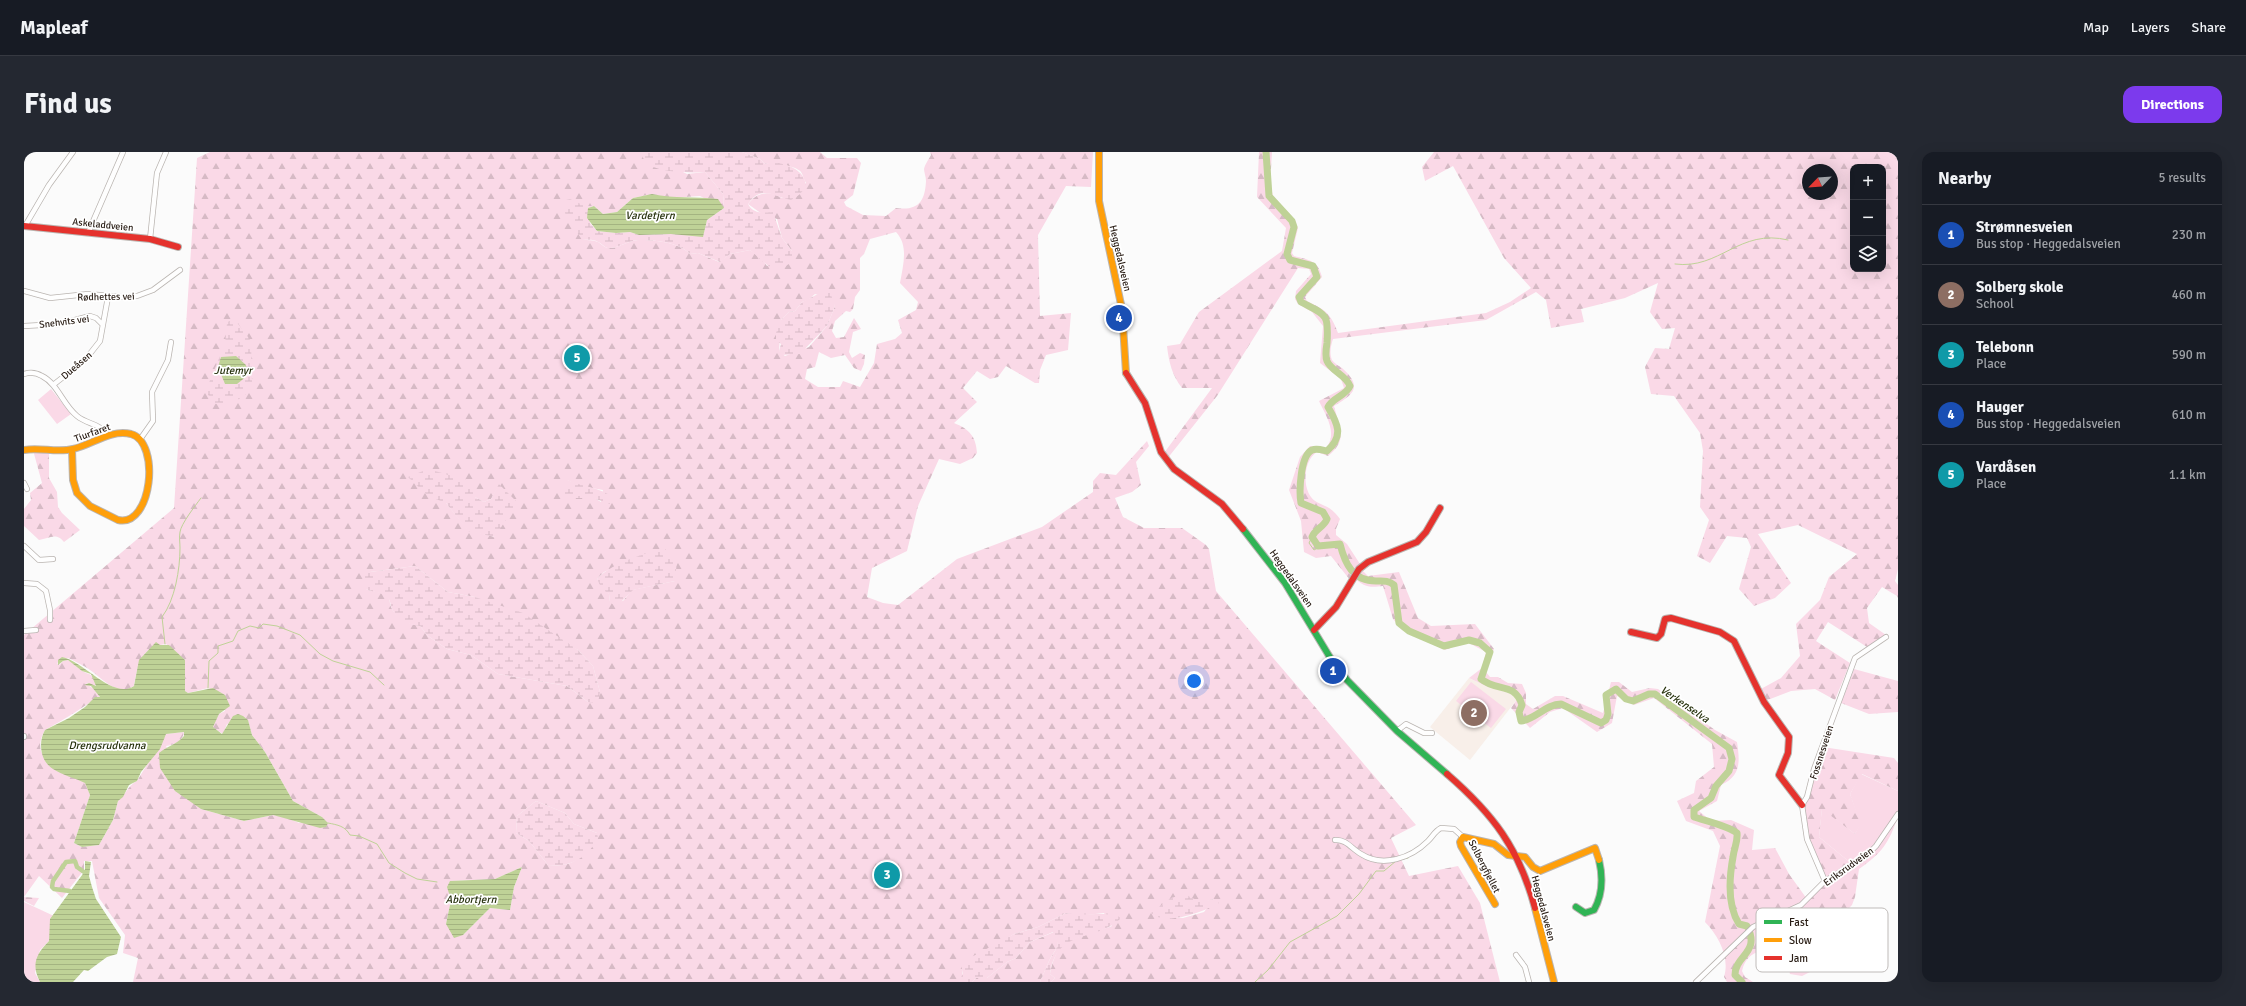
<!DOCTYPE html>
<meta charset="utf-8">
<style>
:root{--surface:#171b24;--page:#242831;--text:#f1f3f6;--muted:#9ea1a6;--line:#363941;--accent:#7c3aed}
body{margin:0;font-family:Signika,sans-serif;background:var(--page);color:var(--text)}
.controls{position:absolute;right:12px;top:12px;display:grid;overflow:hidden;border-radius:8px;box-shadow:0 4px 16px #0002}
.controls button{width:36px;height:36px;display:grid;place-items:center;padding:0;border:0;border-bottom:1px solid var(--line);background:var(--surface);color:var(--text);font:20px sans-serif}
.compass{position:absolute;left:1778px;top:12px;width:36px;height:36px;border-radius:50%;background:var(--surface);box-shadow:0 4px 16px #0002;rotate:245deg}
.you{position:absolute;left:1170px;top:529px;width:14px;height:14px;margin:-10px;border:3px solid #fff;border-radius:50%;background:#1a73e8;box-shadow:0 0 0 6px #1a73e833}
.badge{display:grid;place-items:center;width:26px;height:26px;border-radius:50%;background:var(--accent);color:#fff;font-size:13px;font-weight:700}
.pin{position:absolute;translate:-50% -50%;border:2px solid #fff;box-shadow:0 1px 4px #0006}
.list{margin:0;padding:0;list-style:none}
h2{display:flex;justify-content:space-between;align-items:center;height:52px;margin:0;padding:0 16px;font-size:17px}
h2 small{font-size:13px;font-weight:400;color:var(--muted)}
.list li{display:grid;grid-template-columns:26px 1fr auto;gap:12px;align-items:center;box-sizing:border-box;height:60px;padding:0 16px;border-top:1px solid var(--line)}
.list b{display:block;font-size:15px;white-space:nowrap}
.list p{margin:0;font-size:13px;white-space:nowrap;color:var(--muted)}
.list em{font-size:13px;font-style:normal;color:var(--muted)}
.icon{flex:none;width:22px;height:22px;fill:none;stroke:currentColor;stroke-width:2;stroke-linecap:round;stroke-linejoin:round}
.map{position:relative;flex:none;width:1874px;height:830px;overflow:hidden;border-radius:12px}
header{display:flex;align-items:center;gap:24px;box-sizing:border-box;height:56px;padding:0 20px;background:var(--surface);border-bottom:1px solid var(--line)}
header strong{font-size:19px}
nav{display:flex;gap:22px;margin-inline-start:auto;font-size:14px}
.intro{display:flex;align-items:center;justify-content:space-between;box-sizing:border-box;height:96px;padding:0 24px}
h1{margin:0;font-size:28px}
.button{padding:10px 18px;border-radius:12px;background:var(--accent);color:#fff;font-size:14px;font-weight:700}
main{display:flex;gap:24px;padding:0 24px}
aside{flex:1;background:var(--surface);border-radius:12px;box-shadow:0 4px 16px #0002}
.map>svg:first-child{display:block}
.built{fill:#f8efe9}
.green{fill:#fad9e7}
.forest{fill:url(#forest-firs);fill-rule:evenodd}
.wetland{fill:url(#wetland-marsh)}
.water{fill:url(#water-rules)}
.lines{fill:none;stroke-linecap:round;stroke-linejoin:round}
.stream{stroke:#bfd297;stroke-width:1}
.canal{stroke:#bfd297;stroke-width:4.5}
.river{stroke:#bfd297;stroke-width:7}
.street-casing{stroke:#bab5b1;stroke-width:6}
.fast-casing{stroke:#bab5b1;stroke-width:8}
.slow-casing{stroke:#bab5b1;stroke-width:8}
.jam-casing{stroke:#bab5b1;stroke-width:8}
.street{stroke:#fefefe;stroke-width:4.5}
.fast{stroke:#30b455;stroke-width:6}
.slow{stroke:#ff9f0a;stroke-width:6}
.jam{stroke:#e5322d;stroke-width:6}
.labels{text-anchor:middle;stroke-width:3.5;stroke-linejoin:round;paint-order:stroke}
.street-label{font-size:10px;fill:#291d15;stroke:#fff}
.water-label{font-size:11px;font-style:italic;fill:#27320e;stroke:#fff}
.key{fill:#fff;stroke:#bfbbb9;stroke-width:1}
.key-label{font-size:11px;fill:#291d15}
</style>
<header>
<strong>Mapleaf</strong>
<nav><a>Map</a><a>Layers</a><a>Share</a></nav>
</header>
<div class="intro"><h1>Find us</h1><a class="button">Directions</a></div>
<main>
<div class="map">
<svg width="1874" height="830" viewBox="0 0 1874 830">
<defs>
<pattern id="forest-firs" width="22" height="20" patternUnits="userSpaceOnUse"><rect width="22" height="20" fill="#fad9e7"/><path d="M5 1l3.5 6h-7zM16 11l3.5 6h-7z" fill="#d6bac5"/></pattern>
<pattern id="wetland-marsh" width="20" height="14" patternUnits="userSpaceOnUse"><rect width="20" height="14" fill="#fad9e7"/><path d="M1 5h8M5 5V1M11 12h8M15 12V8" fill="none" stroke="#d6bac5"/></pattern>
<pattern id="water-rules" width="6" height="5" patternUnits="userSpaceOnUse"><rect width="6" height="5" fill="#bfd297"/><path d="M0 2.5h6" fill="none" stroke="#a4b481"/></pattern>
</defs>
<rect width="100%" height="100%" fill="#fbfbfb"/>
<path class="built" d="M1445,526L1464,535L1490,538L1494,546L1446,608L1406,575Z"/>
<path class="green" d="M27,237L47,262L33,272L14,248Z
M1447,530L1482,557L1467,576L1432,549Z
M1837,622L1874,639V659L1850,694L1828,712L1795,685L1798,656L1831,682L1836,672L1826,642Z
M0,750L30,764L25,789L16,798L11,821L16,830H0Z"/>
<path class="forest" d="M186,0H619L663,22L681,20L699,42L700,56L676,44L646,46L628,42L609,46L593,60L579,62L570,54H561L558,88C564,88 569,88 574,90C578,92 581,97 587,96C596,95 604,89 614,88C630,88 655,90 666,102L674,101L695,110L706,102L726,98L737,106L743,114L768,99L758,86L753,67L738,62L724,52C733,40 745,38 758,46L782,31C780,28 779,23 777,20C773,14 748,10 741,12L736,7L718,0H796L803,6H833L837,11L829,43L820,50L822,54L839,63L862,64L872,56C894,59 901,50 902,29C902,25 900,20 900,17C901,12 905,7 907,3L906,0H1069L1067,35L1042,34L1014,83L1016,164L1047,161L1044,198L1022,203L1016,218L1015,231H1011L982,214L974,225L966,227L953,219L939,236L953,250L930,271C945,277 952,284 953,301L949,306L936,312L915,307L894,354L883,399L848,416L843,445L859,451L874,453L933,407L1018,375L1069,340V329L1076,321L1092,323L1123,289L1125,294L1112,310L1117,333L1108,340L1091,346L1099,365L1120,376H1158L1182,393L1185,397L1192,439L1392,673L1367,686L1385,724L1434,714L1456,751L1476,830H1027L1031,826L1026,822C1027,814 1032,799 1038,793C1043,788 1080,777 1088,774L1080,761L1054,764L1042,761L1014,775L990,782L939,814L938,827L935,830H109L114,806L99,801L101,783L75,746L68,709H60V718L38,746L15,724L0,745L15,746L10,754L0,749V483L150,356L173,6ZM872,80C885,94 879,113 876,131L894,150L892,158L874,168L878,181L871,187L853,192L850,211L836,235L819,229L816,235H794L781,227L783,217L791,215L795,200L807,206L821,203L830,216L837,219L840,212L841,203L836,201L828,206L825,200L829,180L837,177L830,166L820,185L812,186L808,179L811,169L822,159L826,160L829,157L831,145L836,138V106L840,102L846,87ZM791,142L806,146L811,154L803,174L785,195L761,204L755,199L757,168L765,160L771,159L778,150L784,148ZM543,328L556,334L579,338L577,350ZM476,332L471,385L444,378L422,351L451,345L460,350L467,347ZM619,403L651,429L608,438L599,449L586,450L585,442L573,427L580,420ZM391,414L424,440L451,445L554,498L569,514L576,540L564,550L543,534L474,522L447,503L423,497L404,484L396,474C385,472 372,467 367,455C365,450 367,445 360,442C354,439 348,440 342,437L346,420ZM142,492L161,508V539L164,541L184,536L201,543V559L195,562L188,575L199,582L203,572L224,569L228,583L241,600L269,649L298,665L275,671L264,666L249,663L220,669L177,657L142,594C150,593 159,589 160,580L142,582L113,629C103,634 102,643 94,649L89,668L75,693L58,695L50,691L66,643L61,630C51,626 21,610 17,599C15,591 17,585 21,578C40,568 59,555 76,544L72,538L62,532L64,531L70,535L72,532C66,518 67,525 57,518C52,514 49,511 44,508L39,509L35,513L33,511L44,506C52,510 59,513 66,518C79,527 93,545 110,534C114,513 116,495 142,492ZM512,649L541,661L550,672L573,681C559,703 553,716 524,713L505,689L492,681L493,664ZM498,715L490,735L486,758L466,756L439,783L422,772L427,748L426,729L471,727ZM1190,747L1180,760L1159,766L1129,763L1172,749L1180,750Z
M1235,0H1248L1246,33L1250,47L1271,69L1274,76L1268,101L1270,104C1285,108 1294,108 1298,125L1281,145L1283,149C1302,158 1307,162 1314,181L1462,161L1486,150L1507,136L1480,106L1429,14L1401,29L1398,15L1410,0H1874V417L1871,429L1874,433V446L1873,444L1858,435L1843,456L1845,471L1862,483L1846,493L1843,495L1804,470L1792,489L1826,511L1811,548L1791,537L1767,539L1741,549L1735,538L1757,526L1776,504L1772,472L1796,448L1805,425L1833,402L1774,373L1734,382L1767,431L1751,446L1730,454L1715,437L1727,395L1723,386L1703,384L1686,411L1673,404L1685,368L1676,355L1679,299L1676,281L1650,244L1627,242L1621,215L1631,196L1645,197L1651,176L1638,177L1626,160L1634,131L1601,146L1557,157L1560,170L1527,176L1522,148L1512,140L1462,168L1309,187C1307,193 1305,201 1308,208C1310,211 1315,214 1318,216C1339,235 1330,242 1310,254C1316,277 1324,288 1304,304L1293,300C1280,308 1278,333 1287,345C1290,350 1300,353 1305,356C1310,359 1313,363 1316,367L1312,377V383L1323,392L1336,412L1326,428L1307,404L1292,406L1280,400L1277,369L1265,338L1276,305L1286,294L1302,296C1314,281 1302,264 1295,249L1320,236L1317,227L1296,211L1299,174L1288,160L1274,152L1271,147L1272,139L1287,122L1285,117L1274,116L1193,244L1143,307L1140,301L1188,236H1158C1148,223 1145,211 1143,194L1156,192L1175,160L1258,99L1262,76L1233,45ZM1829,15H1859V117H1829ZM1784,18H1808V42H1784Z
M9,298L25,299V326L33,340L34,355L38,361L56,378L40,390C33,380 25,386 15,388L0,374V357L7,348L6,341L18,331Z
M1335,415L1344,424L1375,420L1394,466L1407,474L1451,472L1470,497L1462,520L1466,525H1474L1484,531L1498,532L1502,541V552L1509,557L1531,544H1539L1579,561L1587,530H1595L1608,540L1626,536L1634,537L1691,578L1713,590C1716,610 1717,624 1697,633L1693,649L1675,659L1687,669L1707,668L1730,678L1728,698L1751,696L1765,722L1783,747L1802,729L1785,694L1779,656L1799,595L1870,606L1874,611V639L1838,622L1826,642L1837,672L1831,682L1798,657L1795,685L1828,712L1851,694L1874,665C1864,692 1859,700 1835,717L1831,745L1828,753L1818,763L1815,773L1810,778L1788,784L1783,789L1785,805L1790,818L1778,824L1766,822L1758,792L1766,770L1764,760L1742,769C1759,810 1726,787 1718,819L1721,825L1729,830H1703L1700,825C1706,806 1695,784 1681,770L1696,694L1689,679L1662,669L1653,649L1670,641L1672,629L1690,615L1688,592L1630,546L1610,553L1593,544L1588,571L1573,580L1539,556L1526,560L1506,576L1487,556L1494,546L1490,538L1464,535L1445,526L1458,516L1462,500L1443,490L1421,498L1378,478L1369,467L1359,434C1345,436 1339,435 1329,424Z
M1830,517L1874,529V560L1845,562L1817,551Z
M1030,780C1038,795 1031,796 1025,809C1022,816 1019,823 1016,830H948L952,826H963L983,810L992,806L1006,790Z"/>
<path class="wetland" d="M619,0H718L736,7L741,12C762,5 803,29 767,48C749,45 738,32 724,52C729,62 740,61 749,60L758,86L768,99V109C750,127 740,109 726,98L706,102L696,110L674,101L666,102C655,90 630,88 614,88C604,89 596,95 587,96C581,97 579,92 574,90C569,87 564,88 558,88L539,58L542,48L546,47L561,54H570L564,56L566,71L573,79L592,81L606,80L615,83L647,82L679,84L683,68L700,56L699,42L681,20C667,21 614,22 619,0Z
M800,139L806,140L811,154L803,174L776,202L757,203L755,199L757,192L752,188V181L757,168L765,160L771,159L778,150Z
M209,165L227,189L228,230L220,245L200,253L188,251L182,238L201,192L203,171Z
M404,317L446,329L451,345L460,350L467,347L475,332L493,350L471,385L444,379L422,351L404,344L384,325Z
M543,328C560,335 575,335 590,346L586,352L569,346H542L539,337Z
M640,396L653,408L651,429L609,438L592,455L586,450L585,442L578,437L573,427C589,410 618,403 640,396Z
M391,414L424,440L451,445L499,461L554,498L569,514L576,540L574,551L564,550L543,534L474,522L447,503L423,497L404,484L396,474C384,472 373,469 368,457C366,453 367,449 364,446C358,439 349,441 342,437L340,424L346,420Z
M512,649L541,661L550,672L573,681L574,686C564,705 547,716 524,713L505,689L492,681L493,664Z
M1161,742C1172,749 1178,750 1190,747L1195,751C1181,759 1141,775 1127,761L1147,746Z
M1042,761C1057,765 1088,758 1097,766C1072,791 1033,775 1026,822L1031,826L1027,830H1016C1019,823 1022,816 1025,809C1031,797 1038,795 1029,780L1006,790L992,806L983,810L963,826H952L948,830H935L939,821L937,813L942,808L990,782L1014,775Z"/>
<path class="water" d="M628,42C651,47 671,44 694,47L700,56L683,68L679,85L647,82L615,83L606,80L592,81L573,79L563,66L564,56L570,54L579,62L593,60L609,46Z
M212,204L222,213L223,224L213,232H201L194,215L197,205Z
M132,490L136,493H145L161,508V539L164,541L189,536L201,543L206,554L195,562L189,575L198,582L209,564L214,562L219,564L224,568L228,583L241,600L269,649L298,665L304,671L302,675L296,676L249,663L220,669L177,657L151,639L136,616L135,601C143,594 152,593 160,584V580L142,582L136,597L117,620L113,629L105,633L99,645L94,649L89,668L75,693L58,695L50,691L66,643L61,631C51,626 38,623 29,617C16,609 14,590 21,578L45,566L61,555L71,545H76L67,534L60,533L65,531L72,534L67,522L58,519L44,508L39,509L34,513V508L38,505C61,510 89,548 110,534L115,508Z
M61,709L67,710L65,724L68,735L72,747L97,785L93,802L83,805L64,819L60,818L49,830H16C7,813 12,802 25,789L26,767L61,719Z
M498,715L490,735L486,758L466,756L439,783L430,786L422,772L427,748L423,735L426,729L471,727Z"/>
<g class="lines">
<path class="stream" d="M1651,112C1696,118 1715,76 1764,88
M1288,385L1285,391L1290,398L1299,393
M141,492L138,465C151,448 156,417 156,396C156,391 155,385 156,380C157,372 171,354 177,346
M184,536L185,509L194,501V494L209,489L214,479L226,474L235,476L239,472L253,474L276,483L296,502L309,509L346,520L360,533
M304,671C314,673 321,674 326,683L335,684L353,692L365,711L381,721L393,727L413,730
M1379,707L1384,706
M1231,830L1244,818L1266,790L1313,764L1335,742L1352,719H1360L1372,709"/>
<path class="canal" d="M46,739L30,737L28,735L29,729L42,710L51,709L53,715L60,720"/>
<path class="river" d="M1242,0L1245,44L1268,69L1270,75L1263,102L1266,108L1289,114L1293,125L1275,145L1277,150C1302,163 1305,161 1303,191C1302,197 1301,204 1303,209C1307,219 1322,223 1326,234C1322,244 1309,245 1304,255C1314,272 1320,284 1303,299C1298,298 1293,296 1288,298C1276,304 1275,340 1277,351L1299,360L1303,367C1300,375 1291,377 1288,385L1294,394L1316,392C1321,412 1329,429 1352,429C1359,429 1364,428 1370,433L1375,471L1385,479L1420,494L1445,488L1456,491L1466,500L1457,527C1473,540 1491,530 1498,553L1495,560L1497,569C1512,567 1522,552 1537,552L1577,571L1582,568L1584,562L1582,543L1592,537L1602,547L1609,549L1625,542H1631L1705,596L1708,607L1705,619L1692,634L1687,646L1670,658V665C1682,669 1704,674 1713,681C1714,690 1710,696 1709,705C1705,727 1703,753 1715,772L1723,774C1737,801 1711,803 1711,823L1718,830"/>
<g class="street-casing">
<path id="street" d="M1,74L25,33L49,0
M64,81L99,0
M126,87L133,21L142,0
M0,139L26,146L64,142L98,145L113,144L129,138L156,118
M0,174L36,172L66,164L72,166L78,172
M0,222C6,220 13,221 18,224C34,232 39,253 53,264C64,273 77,271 83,284
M29,233L61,208L76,189L84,145
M117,286L129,269L128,240L144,208L147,190
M0,331L3,337
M0,394L15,408L29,407
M0,431L13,432L22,439L26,458V468
M0,479L12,478
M1373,579L1382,572L1400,581H1408
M0,584V585
M1311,688C1322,687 1328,697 1337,702C1359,716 1387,706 1404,689C1409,684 1411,679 1417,676L1430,677L1439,685
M1801,729L1783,687L1778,653L1783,645L1790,617L1831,506L1862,485
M1492,803L1501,815L1505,830
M1672,830L1729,775L1777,753L1801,729L1841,705L1852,694L1874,662"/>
</g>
<g class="fast-casing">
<path id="fast" d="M1219,377L1261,431L1307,507L1323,528L1373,579L1423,622
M1552,755L1561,761L1570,758C1579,742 1579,725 1575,708"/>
</g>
<g class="slow-casing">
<path id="slow" d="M1075,0V49L1098,157L1102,221
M0,298C16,295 33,301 49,297C68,293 86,277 107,282C137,290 128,376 94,368L66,354L53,341L49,328L48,298
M1471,752L1437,694L1436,690L1439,685L1470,692L1484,703L1501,705L1509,715L1516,719L1571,696L1575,708
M1511,756L1530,830"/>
</g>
<g class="jam-casing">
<path id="jam" d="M0,74L126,87L154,95
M1102,221L1121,251L1137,300L1150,317L1198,352L1219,377
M1290,478L1312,455L1335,417L1344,410L1393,390L1402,380L1416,356
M1607,480L1633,486L1637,482L1641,467L1647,466L1696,480L1710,489L1740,550L1765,585L1764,601L1755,623L1778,653
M1423,622C1469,662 1495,696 1511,756"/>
</g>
<use href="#street" class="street"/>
<use href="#fast" class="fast"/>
<use href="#slow" class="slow"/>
<use href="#jam" class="jam"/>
</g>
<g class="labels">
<g class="street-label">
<text transform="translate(79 72) rotate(6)" y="4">Askeladdveien</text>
<text transform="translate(1097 106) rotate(77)" y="4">Heggedalsveien</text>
<text transform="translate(82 144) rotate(-1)" y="4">Rødhettes vei</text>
<text transform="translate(40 169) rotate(-7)" y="4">Snehvits vei</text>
<text transform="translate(52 213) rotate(-41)" y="4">Dueåsen</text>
<text transform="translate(68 280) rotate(-20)" y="4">Tiurfaret</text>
<text transform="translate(1268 426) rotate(55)" y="4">Heggedalsveien</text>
<text transform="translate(1797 600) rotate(-72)" y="4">Fossnesveien</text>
<text transform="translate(1461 714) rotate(63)" y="4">Solbergfjellet</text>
<text transform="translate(1824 714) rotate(-36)" y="4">Eriksrudveien</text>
<text transform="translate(1520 756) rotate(75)" y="4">Heggedalsveien</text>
</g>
<g class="water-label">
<text x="626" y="67">Vardetjern</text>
<text x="209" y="222">Jutemyr</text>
<text transform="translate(1661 552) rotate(34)" y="4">Verkenselva</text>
<text x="83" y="597">Drengsrudvanna</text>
<text x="447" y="751">Abbortjern</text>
</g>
</g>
<rect x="1732" y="756" width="132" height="64" rx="6" class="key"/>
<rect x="1740" y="768" width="18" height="4" fill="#30b455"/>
<rect x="1740" y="786" width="18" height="4" fill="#ff9f0a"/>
<rect x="1740" y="804" width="18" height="4" fill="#e5322d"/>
<g class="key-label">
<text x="1765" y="774">Fast</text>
<text x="1765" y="792">Slow</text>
<text x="1765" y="810">Jam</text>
</g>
</svg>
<div class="controls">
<button>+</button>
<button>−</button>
<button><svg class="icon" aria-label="layers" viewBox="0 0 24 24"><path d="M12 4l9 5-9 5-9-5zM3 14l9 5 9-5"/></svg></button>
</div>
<svg class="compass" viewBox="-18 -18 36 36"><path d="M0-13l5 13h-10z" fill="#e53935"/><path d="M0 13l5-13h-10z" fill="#9ea1a6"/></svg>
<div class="you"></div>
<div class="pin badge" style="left:1309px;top:519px;background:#1a4fb4">1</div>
<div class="pin badge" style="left:1450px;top:561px;background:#8d6e63">2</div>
<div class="pin badge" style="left:863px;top:723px;background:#0f9aa8">3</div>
<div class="pin badge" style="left:1095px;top:166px;background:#1a4fb4">4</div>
<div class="pin badge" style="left:553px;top:206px;background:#0f9aa8">5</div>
</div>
<aside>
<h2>Nearby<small>5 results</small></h2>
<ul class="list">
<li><span class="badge" style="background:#1a4fb4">1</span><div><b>Strømnesveien</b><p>Bus stop · Heggedalsveien</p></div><em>230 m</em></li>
<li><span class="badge" style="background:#8d6e63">2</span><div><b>Solberg skole</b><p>School</p></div><em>460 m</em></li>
<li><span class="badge" style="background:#0f9aa8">3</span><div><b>Telebonn</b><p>Place</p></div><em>590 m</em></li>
<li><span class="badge" style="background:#1a4fb4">4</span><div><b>Hauger</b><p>Bus stop · Heggedalsveien</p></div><em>610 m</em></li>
<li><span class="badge" style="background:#0f9aa8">5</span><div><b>Vardåsen</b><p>Place</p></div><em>1.1 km</em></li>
</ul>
</aside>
</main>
